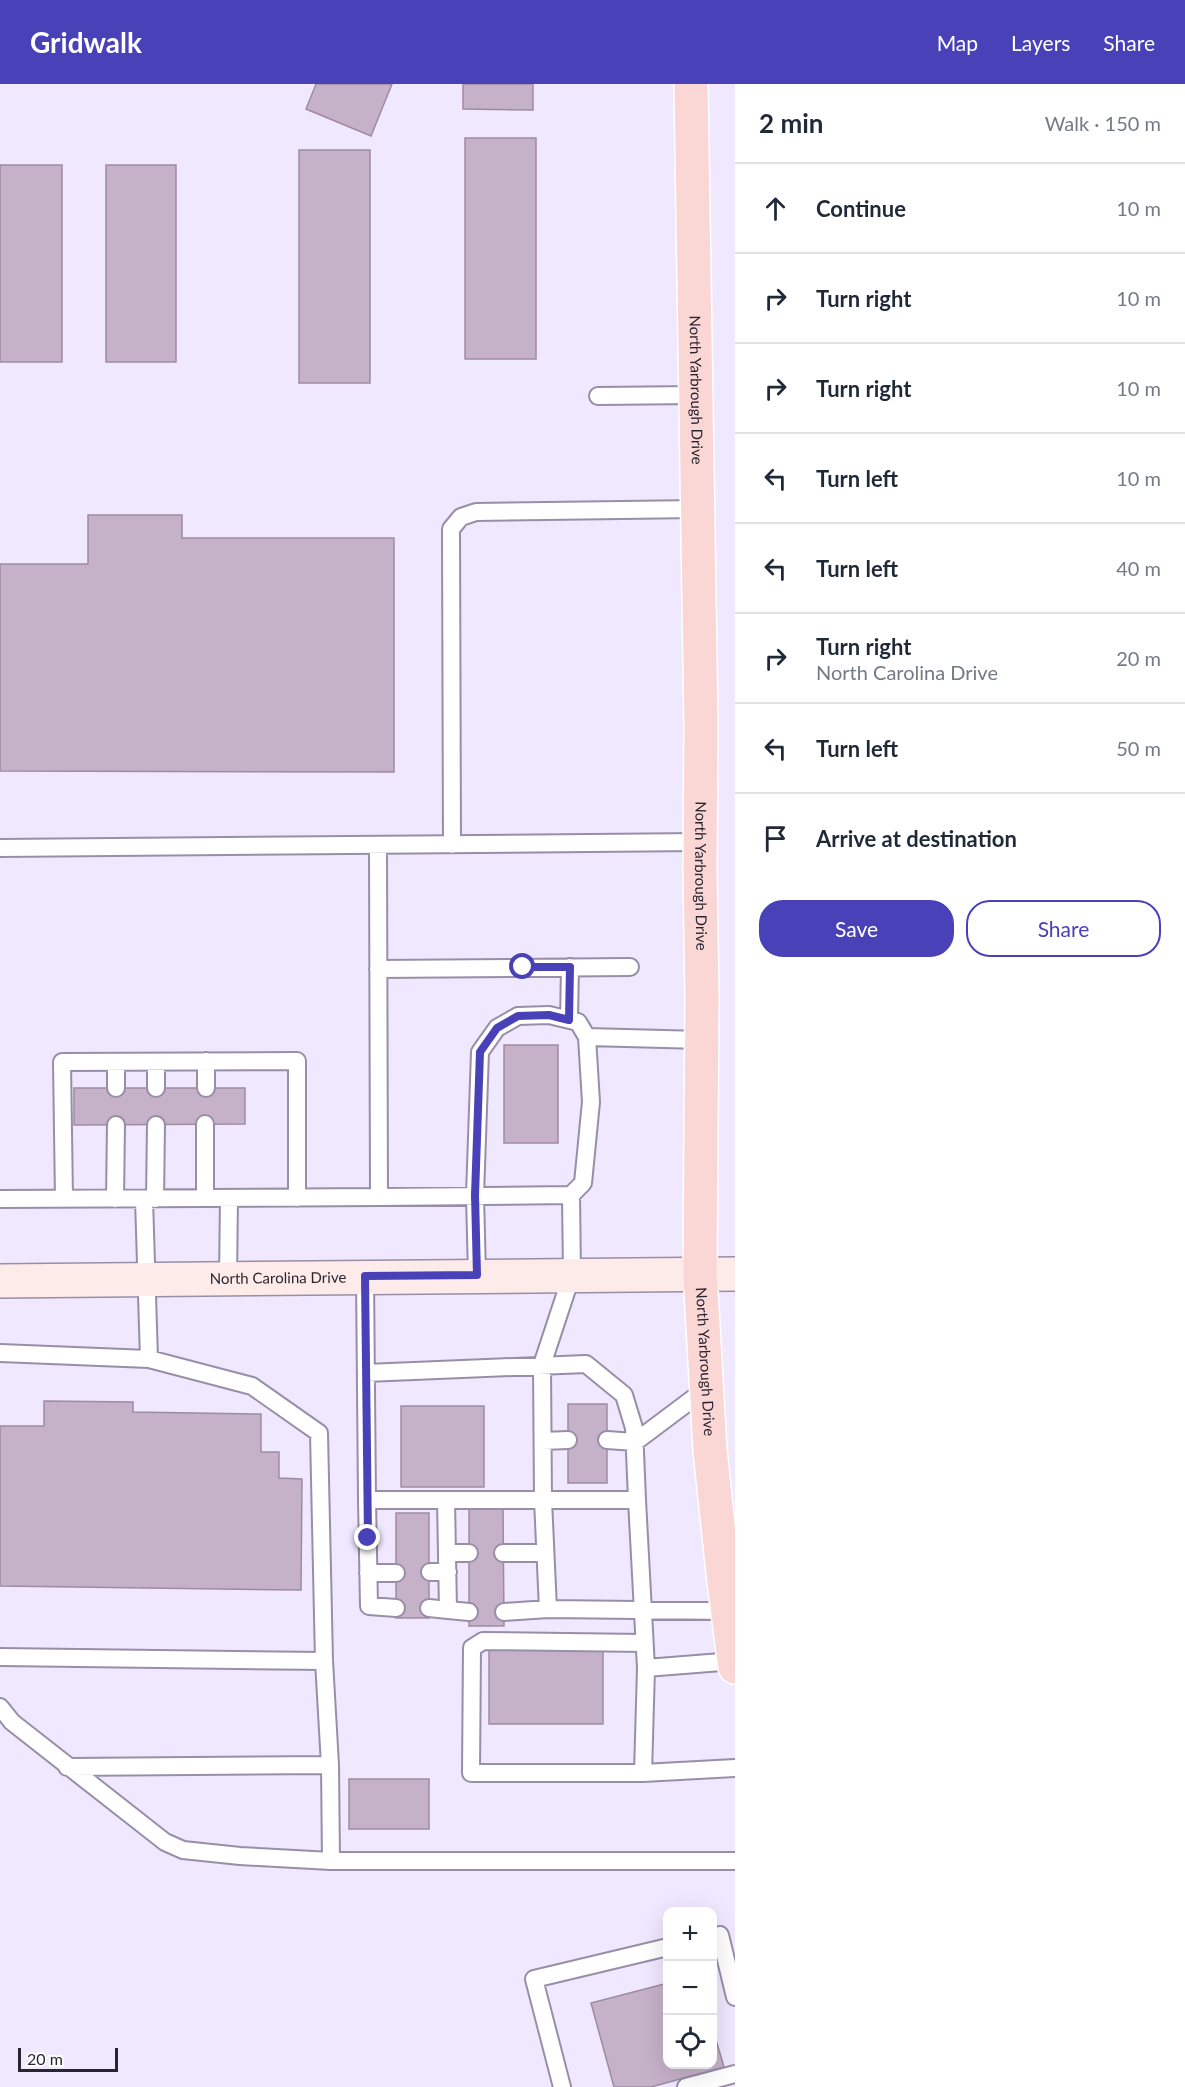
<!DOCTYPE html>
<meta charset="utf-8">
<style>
:root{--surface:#fff;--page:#f6f6f7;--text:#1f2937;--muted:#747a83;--line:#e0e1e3;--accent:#4941b8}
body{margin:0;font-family:Lato,sans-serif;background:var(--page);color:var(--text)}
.controls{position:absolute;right:18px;bottom:18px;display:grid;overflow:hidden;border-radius:12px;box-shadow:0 6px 24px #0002}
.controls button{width:54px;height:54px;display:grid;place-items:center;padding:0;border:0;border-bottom:2px solid var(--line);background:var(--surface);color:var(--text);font:30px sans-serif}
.scale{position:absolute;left:18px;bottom:15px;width:100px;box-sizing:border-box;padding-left:6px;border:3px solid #292530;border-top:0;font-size:16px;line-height:21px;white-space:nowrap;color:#292530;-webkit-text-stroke:4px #fff;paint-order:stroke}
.stop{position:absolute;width:18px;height:18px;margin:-14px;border:4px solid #4941b8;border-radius:50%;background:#fff}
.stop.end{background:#4941b8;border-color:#fff;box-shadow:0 2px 6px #0008}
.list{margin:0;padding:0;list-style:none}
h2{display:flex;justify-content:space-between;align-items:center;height:78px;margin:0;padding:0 24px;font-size:26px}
h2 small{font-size:20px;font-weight:400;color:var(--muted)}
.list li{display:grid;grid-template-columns:39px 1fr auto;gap:18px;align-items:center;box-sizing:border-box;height:90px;padding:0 24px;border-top:2px solid var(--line)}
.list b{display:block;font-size:22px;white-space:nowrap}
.list p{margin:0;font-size:20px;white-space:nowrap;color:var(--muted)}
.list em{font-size:20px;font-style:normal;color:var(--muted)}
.actions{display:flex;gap:12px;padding:18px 24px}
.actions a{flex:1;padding:14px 0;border:2px solid var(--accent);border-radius:24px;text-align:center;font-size:21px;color:var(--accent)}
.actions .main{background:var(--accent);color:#fff}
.icon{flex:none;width:33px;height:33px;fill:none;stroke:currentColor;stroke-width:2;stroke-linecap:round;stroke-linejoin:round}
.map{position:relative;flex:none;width:735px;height:2003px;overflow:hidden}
header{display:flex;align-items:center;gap:36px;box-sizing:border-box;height:84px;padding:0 30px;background:var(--accent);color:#fff}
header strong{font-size:28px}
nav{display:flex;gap:33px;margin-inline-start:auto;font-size:21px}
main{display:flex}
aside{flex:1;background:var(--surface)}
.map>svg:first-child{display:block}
.building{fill:#c5b1c8;stroke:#9e8ba1;stroke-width:1.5}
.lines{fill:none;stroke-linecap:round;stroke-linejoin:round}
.service-casing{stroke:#988ea8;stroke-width:20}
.secondary-casing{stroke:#988ea8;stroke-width:36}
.primary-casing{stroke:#fff;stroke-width:36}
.service{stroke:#fff;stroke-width:16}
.secondary{stroke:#fdebe9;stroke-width:33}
.primary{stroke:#fad7d4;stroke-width:33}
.route{stroke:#4941b8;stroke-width:8}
.labels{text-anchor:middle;stroke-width:4.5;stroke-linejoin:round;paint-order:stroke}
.street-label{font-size:15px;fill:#292530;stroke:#fff}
</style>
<header>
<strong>Gridwalk</strong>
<nav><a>Map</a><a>Layers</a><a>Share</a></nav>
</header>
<main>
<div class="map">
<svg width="735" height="2003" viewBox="0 0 735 2003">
<rect width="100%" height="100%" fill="#f0e8fe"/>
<path class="building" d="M316,0H392L371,52L306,25Z
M463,0H533V26L463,25Z
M465,54H536V275H465Z
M299,66H370V299H299Z
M0,81H62V278H0Z
M106,81H176V278H106Z
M88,431H182V454H394V688L0,687V480H88Z
M504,961H558V1059H504Z
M74,1004H245V1040L74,1041Z
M44,1317L133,1318V1328L261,1330V1368H279V1394L302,1395L301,1506L0,1502V1342H44Z
M568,1320H607V1399H568Z
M401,1322H484V1403H401Z
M469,1421H503L504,1542H469Z
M396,1429H429V1534H396Z
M489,1560H603V1640H489Z
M349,1695H429V1745H349Z
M668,1899V1980H712V1942L724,1983L651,2003H614L591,1919Z"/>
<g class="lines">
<g class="service-casing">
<path id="service" d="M598,312L696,311
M452,761L451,445L461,433L476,428L698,425
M0,764L700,758
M378,885L630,883
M569,936L570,883
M587,953L702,956
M206,977V1004
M116,978V1004
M156,978V1004
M205,1040V1114
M571,1111L572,1190L542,1281L543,1416L548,1525L728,1527
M379,1113L571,1111L583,1099L591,1018L587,953L578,938L549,931L518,932L497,944L480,968L475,1111L477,1191
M0,1115L379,1113L378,761
M64,1115L62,978L297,977V1114
M115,1115L116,1041
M155,1115L156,1041
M365,1192L367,1416H637L634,1344L624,1311L586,1280L366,1289
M228,1194L229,1114
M0,1269L149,1275
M607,1356L635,1358L707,1304
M543,1357L568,1356
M367,1416L369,1522L396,1524
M446,1416L448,1526L469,1528
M637,1416L646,1584L643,1689L735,1684
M447,1469H469
M503,1469H545
M430,1488H448
M368,1489H396
M429,1524L448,1526
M504,1528L548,1525
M0,1573L324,1577
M646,1584L734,1577
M0,1623L12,1638L165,1758L183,1766L240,1772L331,1777H735
M330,1681L331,1777
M67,1683L330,1681L324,1577L319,1349L252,1302L149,1275L144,1115
M643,1689H471L472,1564L483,1557L644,1559
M720,1851L735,1913
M562,2003L534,1895L668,1863
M686,2003L735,1990"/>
</g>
<g class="secondary-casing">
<g id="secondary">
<path id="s1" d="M0,1197L735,1190"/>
</g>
</g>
<g class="primary-casing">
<g id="primary">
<path id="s2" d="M691,0L701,642L700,786L702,914L700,1189L710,1366L724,1498L735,1583"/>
</g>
</g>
<use href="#service" class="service"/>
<use href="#secondary" class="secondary"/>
<use href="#primary" class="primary"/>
</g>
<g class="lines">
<path class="route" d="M368,1454L365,1192L477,1191L475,1111L480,968L497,944L518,932L549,931L569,936L570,883H523"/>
</g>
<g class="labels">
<g class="street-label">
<text dy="5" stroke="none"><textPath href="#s2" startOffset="306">North Yarbrough Drive</textPath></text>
<text dy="5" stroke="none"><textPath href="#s2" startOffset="792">North Yarbrough Drive</textPath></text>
<text dy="5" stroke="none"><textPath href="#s1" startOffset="278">North Carolina Drive</textPath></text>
<text dy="5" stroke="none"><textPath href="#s2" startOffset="1278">North Yarbrough Drive</textPath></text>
</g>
</g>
</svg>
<div class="controls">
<button>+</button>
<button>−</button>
<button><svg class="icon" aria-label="locate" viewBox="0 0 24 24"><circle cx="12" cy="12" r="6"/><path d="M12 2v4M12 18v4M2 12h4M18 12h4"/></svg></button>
</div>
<div class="scale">20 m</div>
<div class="stop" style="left:523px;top:883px"></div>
<div class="stop end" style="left:368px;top:1454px"></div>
</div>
<aside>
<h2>2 min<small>Walk · 150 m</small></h2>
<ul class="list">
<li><svg class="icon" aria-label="ahead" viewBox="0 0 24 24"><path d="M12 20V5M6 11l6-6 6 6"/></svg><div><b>Continue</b></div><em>10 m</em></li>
<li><svg class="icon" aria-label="right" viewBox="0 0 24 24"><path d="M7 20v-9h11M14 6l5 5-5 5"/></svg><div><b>Turn right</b></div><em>10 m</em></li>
<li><svg class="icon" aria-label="right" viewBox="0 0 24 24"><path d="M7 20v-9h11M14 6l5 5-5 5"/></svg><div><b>Turn right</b></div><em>10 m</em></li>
<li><svg class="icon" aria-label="left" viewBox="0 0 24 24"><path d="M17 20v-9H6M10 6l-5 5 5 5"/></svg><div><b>Turn left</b></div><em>10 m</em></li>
<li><svg class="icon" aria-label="left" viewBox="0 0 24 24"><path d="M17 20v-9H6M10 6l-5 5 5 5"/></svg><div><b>Turn left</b></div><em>40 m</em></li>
<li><svg class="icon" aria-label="right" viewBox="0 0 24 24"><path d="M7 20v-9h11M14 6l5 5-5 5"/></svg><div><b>Turn right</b><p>North Carolina Drive</p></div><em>20 m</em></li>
<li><svg class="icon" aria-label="left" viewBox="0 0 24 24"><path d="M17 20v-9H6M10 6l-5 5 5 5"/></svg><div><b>Turn left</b></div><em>50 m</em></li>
<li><svg class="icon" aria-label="arrive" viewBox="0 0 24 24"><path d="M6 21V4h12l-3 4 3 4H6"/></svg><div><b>Arrive at destination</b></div></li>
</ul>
<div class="actions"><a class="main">Save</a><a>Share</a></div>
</aside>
</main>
